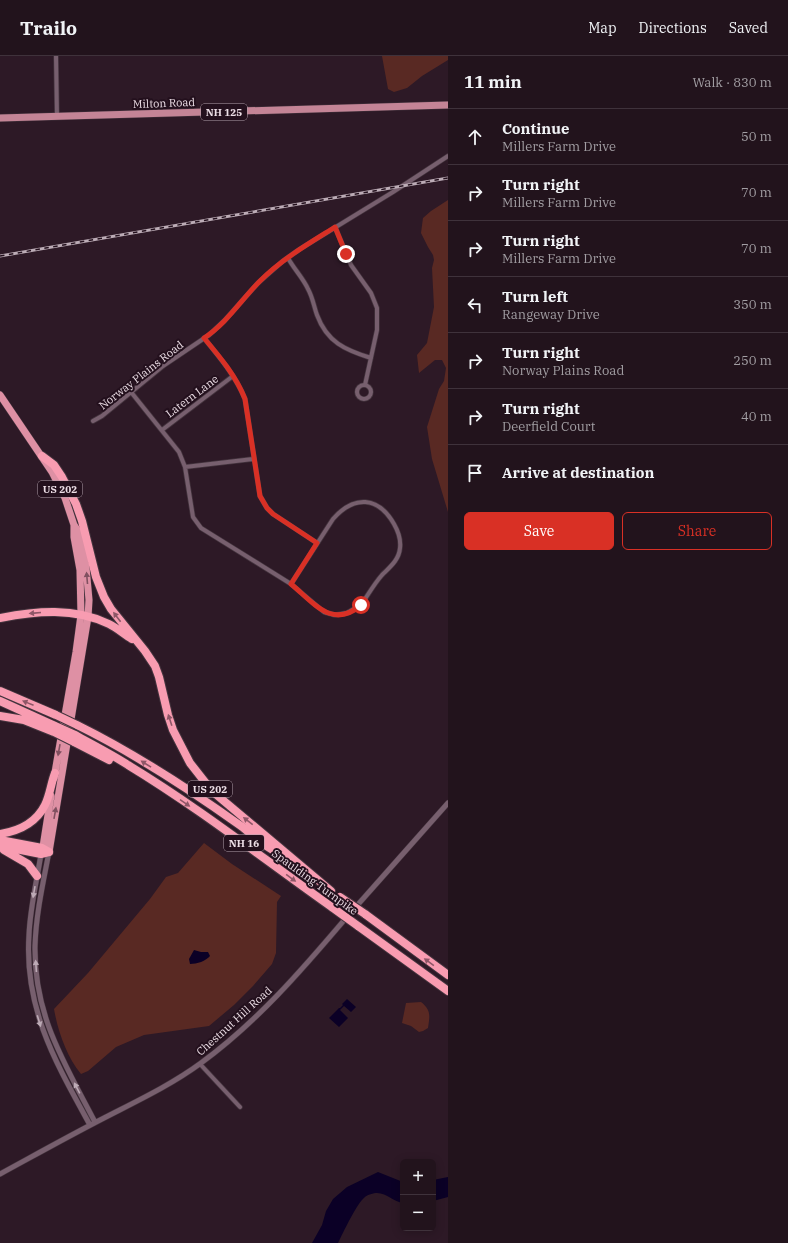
<!DOCTYPE html>
<meta charset="utf-8">
<style>
:root{--surface:#22131c;--page:#2a1c25;--text:#f1f3f6;--muted:#a29ea3;--line:#3f323b;--accent:#d93025}
body{margin:0;font-family:"IBM Plex Serif",serif;background:var(--page);color:var(--text)}
.controls{position:absolute;right:12px;bottom:12px;display:grid;overflow:hidden;border-radius:6px;box-shadow:0 2px 10px #0003}
.controls button{width:36px;height:36px;display:grid;place-items:center;padding:0;border:0;border-bottom:1px solid var(--line);background:var(--surface);color:var(--text);font:20px sans-serif}
.stop{position:absolute;width:12px;height:12px;margin:-9px;border:3px solid #d93025;border-radius:50%;background:#fff}
.stop.end{background:#d93025;border-color:#fff;box-shadow:0 1px 4px #0008}
.list{margin:0;padding:0;list-style:none}
h2{display:flex;justify-content:space-between;align-items:center;height:52px;margin:0;padding:0 16px;font-size:17px}
h2 small{font-size:13px;font-weight:400;color:var(--muted)}
.list li{display:grid;grid-template-columns:26px 1fr auto;gap:12px;align-items:center;box-sizing:border-box;height:56px;padding:0 16px;border-top:1px solid var(--line)}
.list b{display:block;font-size:15px;white-space:nowrap}
.list p{margin:0;font-size:13px;white-space:nowrap;color:var(--muted)}
.list em{font-size:13px;font-style:normal;color:var(--muted)}
.actions{display:flex;gap:8px;padding:12px 16px}
.actions a{flex:1;padding:9px 0;border:1px solid var(--accent);border-radius:6px;text-align:center;font-size:14px;color:var(--accent)}
.actions .main{background:var(--accent);color:#fff}
.icon{flex:none;width:22px;height:22px;fill:none;stroke:currentColor;stroke-width:2;stroke-linecap:round;stroke-linejoin:round}
.map{position:relative;flex:none;width:448px;height:1187px;overflow:hidden}
header{display:flex;align-items:center;gap:24px;box-sizing:border-box;height:56px;padding:0 20px;background:var(--surface);border-bottom:1px solid var(--line)}
header strong{font-size:19px}
nav{display:flex;gap:22px;margin-inline-start:auto;font-size:14px}
main{display:flex}
aside{flex:1;background:var(--surface)}
.map>svg:first-child{display:block}
.green{fill:#592923}
.water{fill:#0b0026}
.lines{fill:none;stroke-linecap:round;stroke-linejoin:round}
.minor-casing{stroke:#44343e;stroke-width:5.5}
.tertiary-casing{stroke:#44343e;stroke-width:6}
.primary-casing{stroke:#44343e;stroke-width:8}
.trunk-casing{stroke:#44343e;stroke-width:8}
.motorway-casing{stroke:#44343e;stroke-width:10}
.minor{stroke:#775f6e;stroke-width:4}
.tertiary{stroke:#775f6e;stroke-width:5}
.primary{stroke:#c48496;stroke-width:7}
.trunk{stroke:#de90a4;stroke-width:7}
.motorway{stroke:#f89cb1;stroke-width:8}
.rail-casing{stroke:#bcacb6;stroke-width:3}
.rail{stroke:#23101d;stroke-width:1.5;stroke-dasharray:4.5;stroke-linecap:butt}
.motorway-bridge-casing{stroke:#44343e;stroke-width:10;stroke-linecap:butt}
.motorway-bridge{stroke:#f89cb1;stroke-width:8}
.oneway{fill:#805060}
.oneway2{fill:#8e5667}
.oneway3{fill:#bdabb6}
.route{stroke:#d93025;stroke-width:5}
.labels{text-anchor:middle;stroke-width:4;stroke-linejoin:round;paint-order:stroke}
.shield{fill:#23101d;stroke:#b0a0aa;stroke-width:1}
.shield-label{font-size:10px;font-weight:bold;fill:#ecdee6}
.street-label{font-size:11px;fill:#ecdee6;stroke:#23101d}
</style>
<header>
<strong>Trailo</strong>
<nav><a>Map</a><a>Directions</a><a>Saved</a></nav>
</header>
<main>
<div class="map">
<svg width="448" height="1187" viewBox="0 0 448 1187">
<rect width="100%" height="100%" fill="#2d1926"/>
<path class="green" d="M382,0H448V4L422,20L407,32L394,36L388,33Z
M448,144V456L432,403L427,371L439,333L444,325L446,312L442,304H435L419,317L417,299L427,287L434,251L432,212L434,204L433,199L428,191L421,177L423,162L431,155Z
M204,787L232,808L281,840L277,846L276,897L272,908L253,930L234,949L209,970L144,979L116,991L88,1015L81,1018C67,1001 58,976 54,953L88,917L150,843L166,821L178,817Z
M421,946C431,954 430,959 428,972L423,975L419,976L411,970L402,967L406,947Z"/>
<path class="water" d="M194,894L201,896H208L210,900C206,905 197,908 190,908L189,903Z
M347,943L356,951L351,956L344,950L340,954L348,962L339,971L329,962L339,952H340L343,949L342,948Z
M378,1116L403,1126V1147C394,1146 387,1137 377,1137C374,1137 367,1139 365,1141C357,1147 343,1177 338,1187H312L322,1169L326,1155L333,1143L347,1131Z
M448,1121V1141L433,1145V1124Z"/>
<g class="lines">
<g class="minor-casing">
<path id="minor" d="M56,0L57,61
M335,171L351,209L371,237L377,252V274L365,329
M288,202C294,213 303,222 308,233C313,242 314,251 317,259C327,286 345,294 371,302
M204,282C219,301 236,320 245,343L260,440L267,452L273,458L317,487
M357 336a7 7 0 1 1 14 0a7 7 0 1 1-14 0Z
M131,336L179,396L185,411L193,461L201,472L291,528L324,556L335,559L347,557L361,549C368,539 374,528 382,519C390,511 399,504 400,492C401,484 398,475 394,468C378,440 354,439 333,463L291,528
M93,365L102,360L163,310L209,279L225,264L258,227L283,205L300,193L393,136L448,100
M162,374L233,320
M185,411L253,403
M200,1008L240,1051"/>
</g>
<g class="tertiary-casing">
<path id="tertiary" d="M49,796C43,827 36,858 35,890C34,960 64,1006 95,1066
M41,798C37,824 30,852 29,879C24,953 56,1007 90,1069
M0,1118C35,1099 69,1080 104,1062C137,1045 171,1029 201,1007C257,966 301,915 346,862C380,824 414,785 448,747"/>
</g>
<g class="primary-casing">
<path id="primary" d="M0,62L448,49"/>
</g>
<g class="trunk-casing">
<path id="trunk" d="M0,339L52,416L65,442L74,469L81,480L86,511L89,544L88,561L49,796
M54,722L76,596L81,559L80,514L74,481V469
M42,797L51,740"/>
</g>
<g class="motorway-casing">
<path id="motorway" d="M42,400L54,409L62,421L76,448L82,465L96,521L104,541L111,553L145,595L155,610L159,621L168,659L173,674L190,707L212,735L331,835
M0,562C36,555 74,551 109,568C117,572 124,578 132,583
M0,635L56,659
M0,645L55,670
M0,660L24,664L54,676
M77,669C134,697 189,733 241,770C249,776 256,783 265,789C272,794 280,798 288,804
M75,679C93,689 111,698 128,709C199,752 265,804 333,852
M74,686L109,704
M0,778C19,775 36,767 45,749C50,739 51,727 55,717
M0,784L42,792L49,796
M0,790L41,798L49,796
M4,794L28,808L37,820
M365,858L448,919
M358,870L448,935"/>
</g>
<use href="#minor" class="minor"/>
<use href="#tertiary" class="tertiary"/>
<use href="#primary" class="primary"/>
<use href="#trunk" class="trunk"/>
<use href="#motorway" class="motorway"/>
<g class="rail-casing">
<path id="rail" d="M0,200L448,122"/>
</g>
<use href="#rail" class="rail"/>
<g class="motorway-bridge-casing">
<path id="motorway-bridge" d="M56,659L77,669
M55,670L75,679
M54,676L74,686
M340,841L365,858
M333,852L358,870"/>
</g>
<use href="#motorway-bridge" class="motorway-bridge"/>
</g>
<defs><path id="oneway-solid" d="M-6-.8H1V-3.2L6.5 0L1 3.2V.8H-6Z"/></defs>
<g class="oneway">
<use href="#oneway-solid" transform="translate(87 522) rotate(-95)"/>
<use href="#oneway-solid" transform="translate(59 694) rotate(100)"/>
<use href="#oneway-solid" transform="translate(55 757) rotate(-80)"/>
</g>
<g class="oneway2">
<use href="#oneway-solid" transform="translate(35 557) rotate(175)"/>
<use href="#oneway-solid" transform="translate(117 561) rotate(-127)"/>
<use href="#oneway-solid" transform="translate(28 647) rotate(-158)"/>
<use href="#oneway-solid" transform="translate(170 664) rotate(-108)"/>
<use href="#oneway-solid" transform="translate(146 708) rotate(-148)"/>
<use href="#oneway-solid" transform="translate(185 747) rotate(34)"/>
<use href="#oneway-solid" transform="translate(248 765) rotate(-142)"/>
<use href="#oneway-solid" transform="translate(291 822) rotate(36)"/>
<use href="#oneway-solid" transform="translate(429 906) rotate(-144)"/>
</g>
<g class="oneway3">
<use href="#oneway-solid" transform="translate(34 836) rotate(100)"/>
<use href="#oneway-solid" transform="translate(36 910) rotate(-94)"/>
<use href="#oneway-solid" transform="translate(39 965) rotate(73)"/>
<use href="#oneway-solid" transform="translate(77 1032) rotate(-118)"/>
</g>
<g class="lines">
<path class="route" d="M346,198L335,171C308,188 282,203 260,225C241,244 227,267 204,282C220,301 236,320 245,343L260,440L267,452L273,458L317,487L291,528C313,546 332,574 361,549"/>
</g>
<g class="labels">
<g class="shield">
<rect x="201" y="48" width="46" height="16" rx="3"/>
<rect x="38" y="425" width="44" height="16" rx="3"/>
<rect x="188" y="725" width="44" height="16" rx="3"/>
<rect x="224" y="779" width="40" height="16" rx="3"/>
</g>
<g class="shield-label">
<text x="224" y="60">NH 125</text>
<text x="60" y="437">US 202</text>
<text x="210" y="737">US 202</text>
<text x="244" y="791">NH 16</text>
</g>
<g class="street-label">
<text transform="translate(164 47) rotate(-2)" y="4">Milton Road</text>
<text transform="translate(141 319) rotate(-38)" y="4">Norway Plains Road</text>
<text transform="translate(192 340) rotate(-37)" y="4">Latern Lane</text>
<text transform="translate(315 826) rotate(36)" y="4">Spaulding Turnpike</text>
<text transform="translate(234 965) rotate(-42)" y="4">Chestnut Hill Road</text>
</g>
</g>
</svg>
<div class="controls">
<button>+</button>
<button>−</button>
</div>
<div class="stop" style="left:361px;top:549px"></div>
<div class="stop end" style="left:346px;top:198px"></div>
</div>
<aside>
<h2>11 min<small>Walk · 830 m</small></h2>
<ul class="list">
<li><svg class="icon" aria-label="ahead" viewBox="0 0 24 24"><path d="M12 20V5M6 11l6-6 6 6"/></svg><div><b>Continue</b><p>Millers Farm Drive</p></div><em>50 m</em></li>
<li><svg class="icon" aria-label="right" viewBox="0 0 24 24"><path d="M7 20v-9h11M14 6l5 5-5 5"/></svg><div><b>Turn right</b><p>Millers Farm Drive</p></div><em>70 m</em></li>
<li><svg class="icon" aria-label="right" viewBox="0 0 24 24"><path d="M7 20v-9h11M14 6l5 5-5 5"/></svg><div><b>Turn right</b><p>Millers Farm Drive</p></div><em>70 m</em></li>
<li><svg class="icon" aria-label="left" viewBox="0 0 24 24"><path d="M17 20v-9H6M10 6l-5 5 5 5"/></svg><div><b>Turn left</b><p>Rangeway Drive</p></div><em>350 m</em></li>
<li><svg class="icon" aria-label="right" viewBox="0 0 24 24"><path d="M7 20v-9h11M14 6l5 5-5 5"/></svg><div><b>Turn right</b><p>Norway Plains Road</p></div><em>250 m</em></li>
<li><svg class="icon" aria-label="right" viewBox="0 0 24 24"><path d="M7 20v-9h11M14 6l5 5-5 5"/></svg><div><b>Turn right</b><p>Deerfield Court</p></div><em>40 m</em></li>
<li><svg class="icon" aria-label="arrive" viewBox="0 0 24 24"><path d="M6 21V4h12l-3 4 3 4H6"/></svg><div><b>Arrive at destination</b></div></li>
</ul>
<div class="actions"><a class="main">Save</a><a>Share</a></div>
</aside>
</main>
